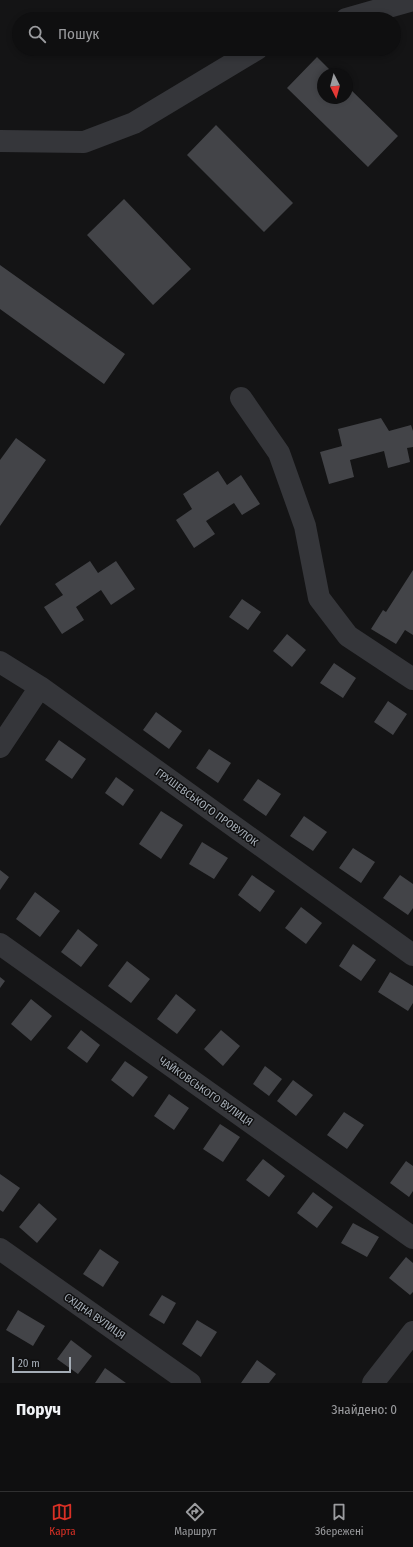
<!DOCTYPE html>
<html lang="uk">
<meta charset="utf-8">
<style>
:root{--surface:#0f0f10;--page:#181819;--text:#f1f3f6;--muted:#9b9c9f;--line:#2f2f30;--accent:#d93025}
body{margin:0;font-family:"Fira Sans Condensed",sans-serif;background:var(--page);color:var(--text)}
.compass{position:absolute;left:317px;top:68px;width:36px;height:36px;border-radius:50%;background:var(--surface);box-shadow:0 2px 6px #0003;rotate:174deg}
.scale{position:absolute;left:12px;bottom:10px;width:59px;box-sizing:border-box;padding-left:4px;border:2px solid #a5adb6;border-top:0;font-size:11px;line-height:14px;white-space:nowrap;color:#a5adb6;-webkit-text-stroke:3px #0f0f10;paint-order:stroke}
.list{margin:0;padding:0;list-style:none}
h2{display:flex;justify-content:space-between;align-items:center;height:52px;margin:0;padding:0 16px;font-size:17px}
h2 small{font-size:13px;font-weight:400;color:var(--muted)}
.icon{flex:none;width:22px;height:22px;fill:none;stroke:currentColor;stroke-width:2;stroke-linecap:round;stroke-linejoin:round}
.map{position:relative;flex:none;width:413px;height:1383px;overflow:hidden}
.search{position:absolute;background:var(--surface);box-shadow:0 2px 6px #0003;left:12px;right:12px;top:12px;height:44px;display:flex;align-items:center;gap:10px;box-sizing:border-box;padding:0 14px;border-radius:22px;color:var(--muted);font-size:15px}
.sheet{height:108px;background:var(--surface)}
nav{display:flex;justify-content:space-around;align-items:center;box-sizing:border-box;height:56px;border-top:1px solid var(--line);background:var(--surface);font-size:11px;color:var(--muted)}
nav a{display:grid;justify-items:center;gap:2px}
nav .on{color:var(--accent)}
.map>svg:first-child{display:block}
.building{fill:#434448}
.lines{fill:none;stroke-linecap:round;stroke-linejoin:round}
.minor{stroke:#35363a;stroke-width:22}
.labels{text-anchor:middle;stroke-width:3;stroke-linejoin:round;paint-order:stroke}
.street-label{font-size:11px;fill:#a5adb6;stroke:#0f0f10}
</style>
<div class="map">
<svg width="413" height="1383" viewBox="0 0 413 1383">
<rect width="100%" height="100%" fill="#141415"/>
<path class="building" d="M317,57L334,74H323V98H347V86L398,136L368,167L287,88Z
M216,125L293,203L264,232L187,155Z
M124,199L191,269L153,305L87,235Z
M0,265L125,354L104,384L0,309Z
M381,418L389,431L411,425L413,431V447L407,448L410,462L388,468L384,451L350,460L354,477L329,484L320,452L342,446L338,429Z
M16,438L46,460L0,526V460Z
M218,471L227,485L241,475L260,504L242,515L234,503L206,521L215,534L194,548L176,520L192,509L183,494Z
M90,561L98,573L116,561L135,589L111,605L101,590L76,607L84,620L62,634L44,607L63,595L55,584Z
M413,570V635L405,630L396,644L371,629L383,610L386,612Z
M242,599L261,612L248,630L229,617Z
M287,634L306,650L292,667L273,651Z
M334,663L356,678L343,698L320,683Z
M388,701L407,714L393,735L374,722Z
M156,712L182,731L169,749L143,730Z
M59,740L86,759L72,779L45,760Z
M209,749L231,763L218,783L196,768Z
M116,777L134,790L123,806L105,793Z
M258,779L281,794L266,816L243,800Z
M161,811L183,825L161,859L139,844Z
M304,816L327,832L313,851L290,836Z
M202,842L228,858L214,879L189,864Z
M353,848L375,862L361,883L339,868Z
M0,870L9,877L0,890Z
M252,875L275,891L260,912L238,895Z
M400,875L413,884V908L408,915L383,898Z
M35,892L60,911L40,937L16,919Z
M301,907L322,923L306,944L285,928Z
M78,929L98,945L81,967L61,952Z
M353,944L376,960L361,981L339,966Z
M127,961L150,979L131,1003L108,986Z
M390,972L413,986V1003L408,1011L378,992Z
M0,977L5,981L0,988Z
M176,994L196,1010L177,1034L157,1019Z
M31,999L52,1016L31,1041L11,1024Z
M81,1030L100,1045L87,1063L67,1048Z
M221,1030L240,1046L223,1066L204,1049Z
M125,1061L148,1077L133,1097L111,1080Z
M265,1066L282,1079L269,1096L253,1084Z
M293,1080L313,1095L296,1116L277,1101Z
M169,1094L189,1108L174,1130L154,1116Z
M344,1112L364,1125L347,1149L327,1135Z
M220,1124L240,1137L223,1162L203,1149Z
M263,1159L285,1176L269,1197L246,1180Z
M406,1161L413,1166V1191L409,1197L390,1183Z
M0,1174L20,1188L3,1212L0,1210Z
M313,1192L333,1207L317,1228L297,1213Z
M39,1203L57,1219L37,1243L19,1227Z
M353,1223L379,1237L367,1257L341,1243Z
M100,1249L119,1262L103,1287L83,1274Z
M406,1257L413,1263V1292L410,1295L389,1278Z
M162,1295L176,1303L164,1324L149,1315Z
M18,1310L45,1326L33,1346L6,1330Z
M197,1320L217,1332L201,1357L182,1344Z
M71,1340L92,1356L78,1374L57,1359Z
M257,1360L276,1374L269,1383H241Z
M105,1368L126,1383H95Z"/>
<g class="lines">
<path class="minor" d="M346,19L413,0
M0,141L84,142L134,123L257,49
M241,398L279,453L305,526L319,598L348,636L413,679
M0,662L40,687L413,955
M0,747L40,687
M0,944L413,1238
M0,1249L190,1383
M373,1383L413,1332"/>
</g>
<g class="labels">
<g class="street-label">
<text transform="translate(207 807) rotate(36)" y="4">ГРУШЕВСЬКОГО ПРОВУЛОК</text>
<text transform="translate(206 1091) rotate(35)" y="4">ЧАЙКОВСЬКОГО ВУЛИЦЯ</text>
<text transform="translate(95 1316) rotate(35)" y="4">СХІДНА ВУЛИЦЯ</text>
</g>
</g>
</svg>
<svg class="compass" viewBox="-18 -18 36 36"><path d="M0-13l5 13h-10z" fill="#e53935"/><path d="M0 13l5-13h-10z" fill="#9b9c9f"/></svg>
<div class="scale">20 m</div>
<div class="search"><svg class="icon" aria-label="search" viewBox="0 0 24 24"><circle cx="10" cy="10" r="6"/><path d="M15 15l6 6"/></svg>Пошук</div>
</div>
<section class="sheet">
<h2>Поруч<small>Знайдено: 0</small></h2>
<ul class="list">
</ul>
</section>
<nav>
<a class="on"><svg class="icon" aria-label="map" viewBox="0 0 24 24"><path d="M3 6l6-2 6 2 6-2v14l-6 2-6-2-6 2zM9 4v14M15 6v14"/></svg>Карта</a>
<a><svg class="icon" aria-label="directions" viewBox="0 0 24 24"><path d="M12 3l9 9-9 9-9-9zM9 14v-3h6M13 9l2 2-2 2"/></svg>Маршрут</a>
<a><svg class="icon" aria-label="saved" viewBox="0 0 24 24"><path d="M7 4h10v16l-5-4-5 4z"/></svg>Збережені</a>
</nav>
